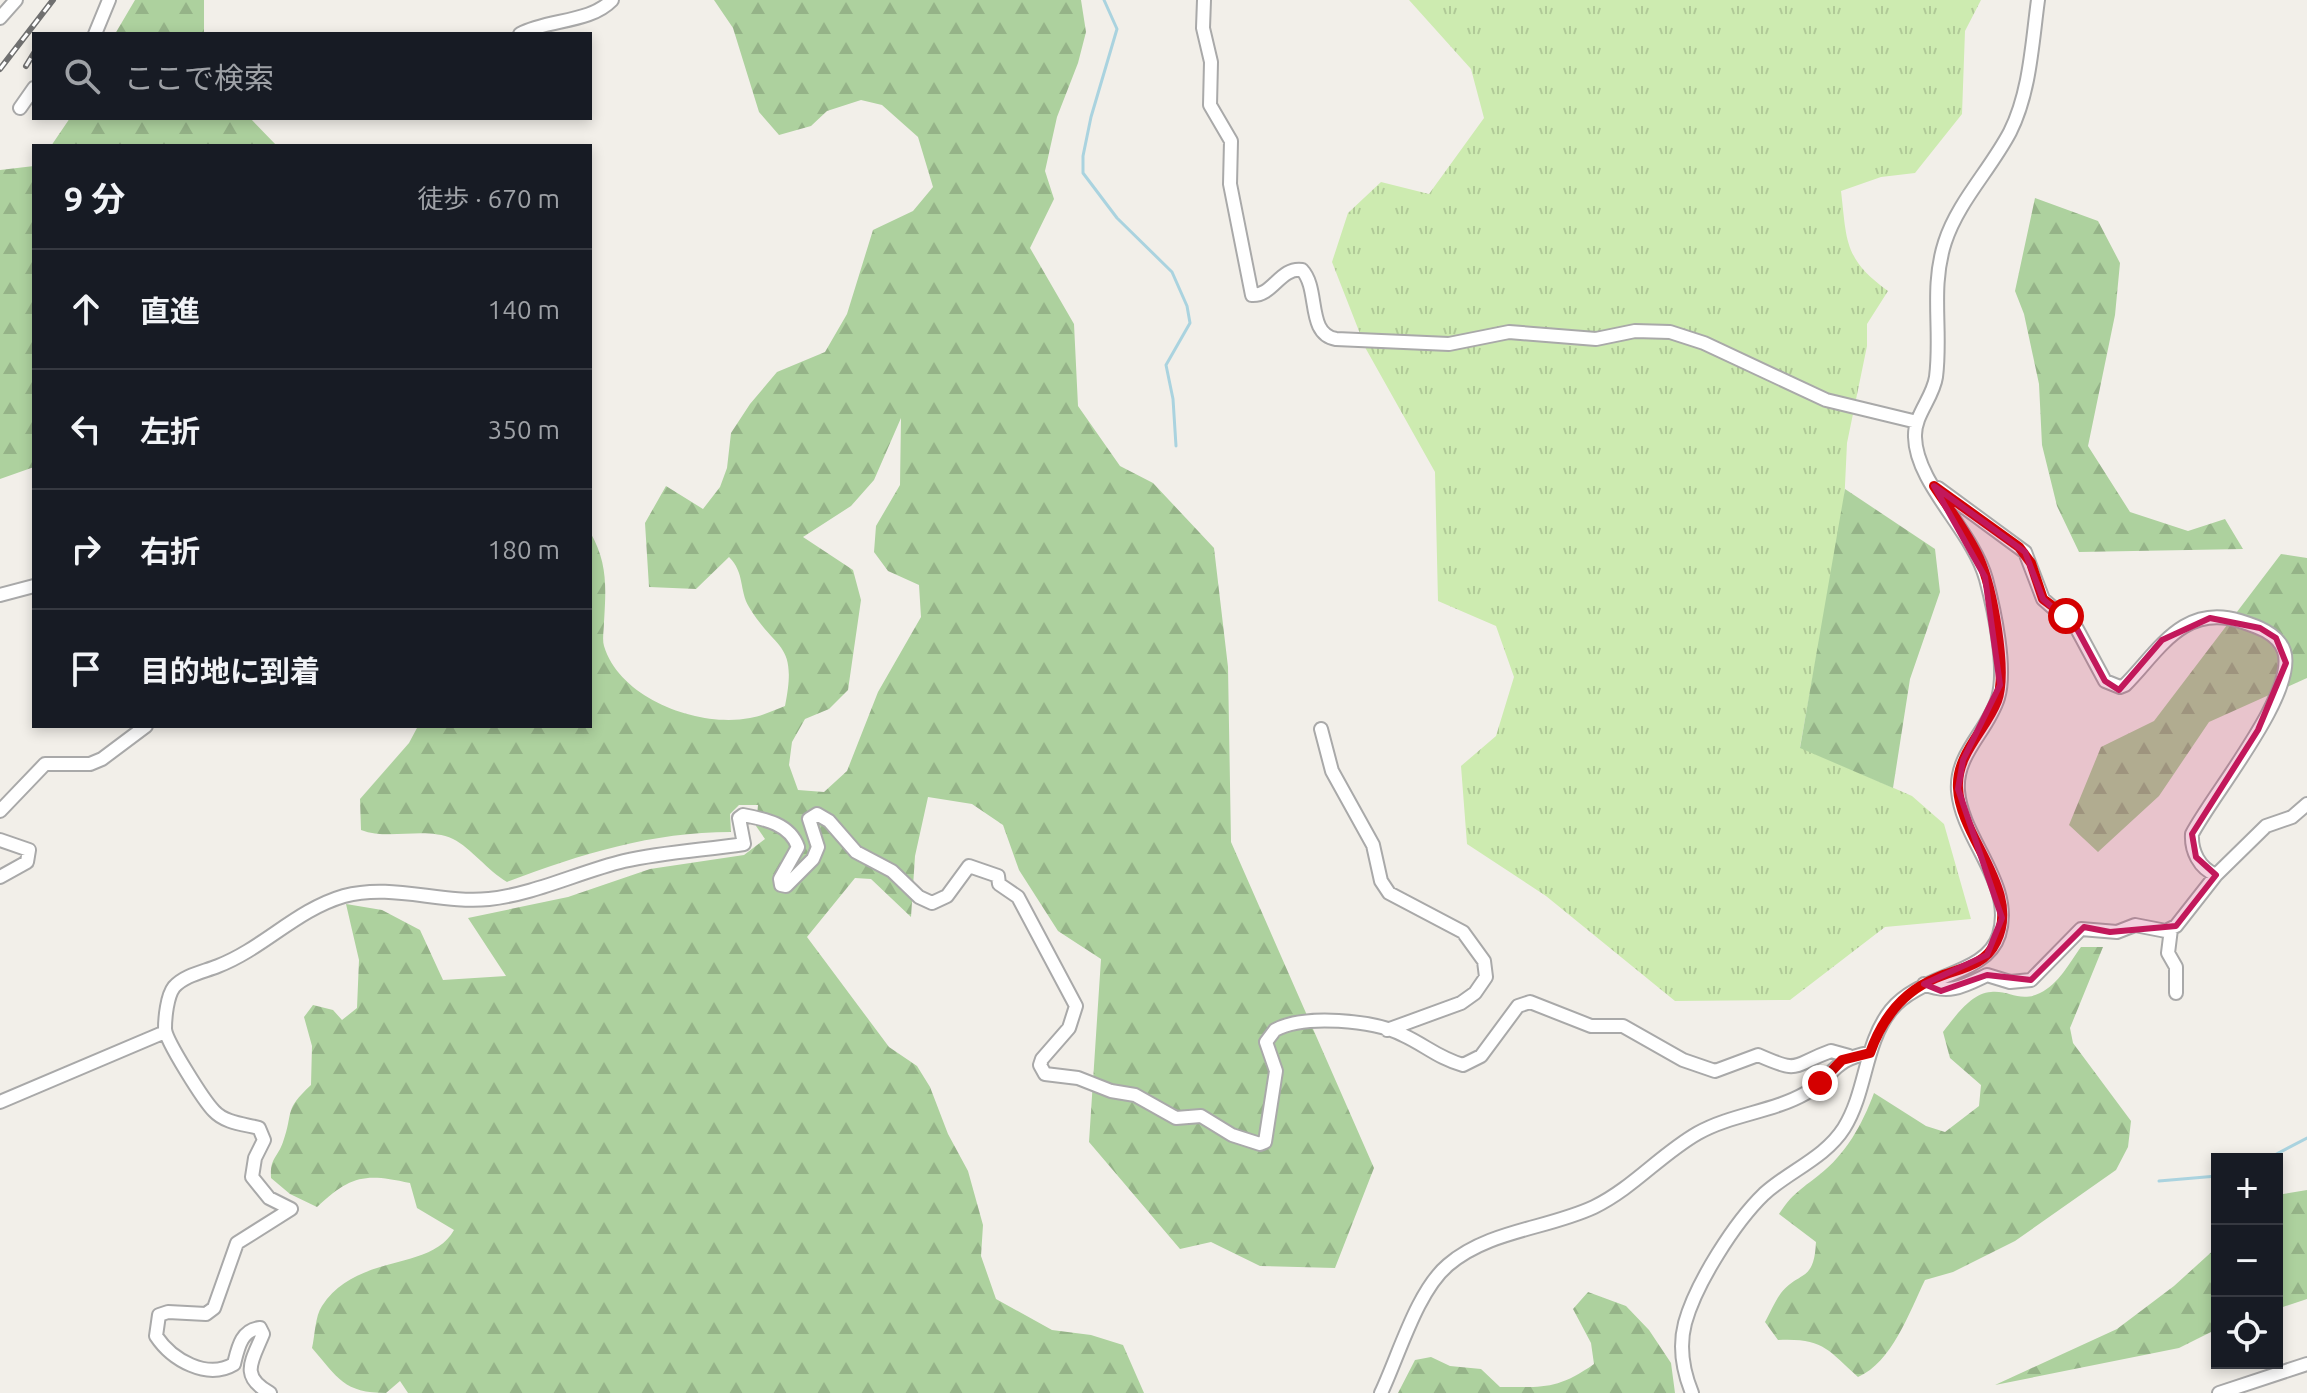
<!DOCTYPE html>
<html lang="ja">
<meta charset="utf-8">
<style>
:root{--surface:#171b24;--page:#20242c;--text:#f1f3f6;--muted:#9ea1a6;--line:#363941}
body{margin:0;font-family:Ubuntu,"Noto Sans JP",sans-serif;background:var(--page);color:var(--text)}
.controls{position:absolute;right:24px;bottom:24px;display:grid;overflow:hidden;border-radius:0px;box-shadow:0 4px 12px #0003}
.controls button{width:72px;height:72px;display:grid;place-items:center;padding:0;border:0;border-bottom:2px solid var(--line);background:var(--surface);color:var(--text);font:40px sans-serif}
.stop{position:absolute;width:24px;height:24px;margin:-18px;border:6px solid #d40000;border-radius:50%;background:#fff}
.stop.end{background:#d40000;border-color:#fff;box-shadow:0 2px 8px #0008}
.list{margin:0;padding:0;list-style:none}
h2{display:flex;justify-content:space-between;align-items:center;height:104px;margin:0;padding:0 32px;font-size:34px}
h2 small{font-size:26px;font-weight:400;color:var(--muted)}
.list li{display:grid;grid-template-columns:52px 1fr auto;gap:24px;align-items:center;box-sizing:border-box;height:120px;padding:0 32px;border-top:2px solid var(--line)}
.list b{display:block;font-size:30px;white-space:nowrap}
.list em{font-size:26px;font-style:normal;color:var(--muted)}
.icon{flex:none;width:44px;height:44px;fill:none;stroke:currentColor;stroke-width:2;stroke-linecap:round;stroke-linejoin:round}
.map{position:relative;flex:none;width:2307px;height:1393px;overflow:hidden}
.search{position:absolute;background:var(--surface);box-shadow:0 4px 12px #0003;left:32px;top:32px;width:560px;height:88px;display:flex;align-items:center;gap:20px;box-sizing:border-box;padding:0 28px;border-radius:0px;color:var(--muted);font-size:30px}
.panel{position:absolute;background:var(--surface);box-shadow:0 4px 12px #0003;left:32px;top:144px;width:560px;height:584px;border-radius:0px}
.map>svg:first-child{display:block}
.grass{fill:url(#grass-tufts)}
.forest{fill:url(#forest-firs);fill-rule:evenodd}
.lines{fill:none;stroke-linecap:round;stroke-linejoin:round}
.stream{stroke:#aad3df;stroke-width:3}
.minor-casing{stroke:#a9a9a9;stroke-width:16}
.minor{stroke:#fff;stroke-width:12}
.rail-casing{stroke:#707070;stroke-width:6}
.rail{stroke:#fff;stroke-width:3;stroke-dasharray:9;stroke-linecap:butt}
.route{stroke:#d40000;stroke-width:10}
.marked{fill:#c2185b;fill-opacity:0.2;stroke:#c2185b;stroke-width:6;stroke-linejoin:round}
</style>
<div class="map">
<svg width="2307" height="1393" viewBox="0 0 2307 1393">
<defs>
<pattern id="grass-tufts" width="24" height="20" patternUnits="userSpaceOnUse" patternTransform="scale(2)"><rect width="24" height="20" fill="#cdebb0"/><path d="M3 7l-1-3M5 7V3M7 7l1-3M15 17l-1-3M17 17v-4M19 17l1-3" fill="none" stroke="#b0c997"/></pattern>
<pattern id="forest-firs" width="22" height="20" patternUnits="userSpaceOnUse" patternTransform="scale(2)"><rect width="22" height="20" fill="#add19e"/><path d="M5 1l3.5 6h-7zM16 11l3.5 6h-7z" fill="#95b388"/></pattern>
</defs>
<rect width="100%" height="100%" fill="#f2efe9"/>
<path class="grass" d="M1409,0H1981L1965,31L1962,114L1915,173L1881,177L1841,191C1847,242 1844,259 1888,291L1867,324V346L1847,443L1844,506L1800,747L1912,796L1944,824L1971,919L1885,927L1790,1000L1675,1001L1546,896L1467,844L1461,766L1496,736L1514,677L1496,626L1438,601L1435,472L1366,349L1332,262L1348,213L1381,182L1429,194L1484,118L1471,69Z"/>
<path class="forest" d="M135,0H204V34H115Z
M714,0H1081L1086,32L1078,63L1057,117L1045,171L1054,199L1030,248L1074,324L1078,406L1120,466L1153,483L1214,548L1228,667L1231,842L1374,1168L1335,1268L1260,1266L1211,1242L1180,1249L1089,1142L1101,959L1058,931L1019,870L1003,825L972,804L928,797L915,856L911,917L871,879L855,878L807,937L889,1047L917,1066L930,1087L948,1134L968,1171L983,1225L981,1256L996,1299L1052,1330L1091,1335L1123,1345L1144,1393H408L400,1381L386,1393C344,1393 338,1378 312,1348C315,1336 315,1316 322,1306C357,1252 431,1272 454,1230L417,1208L410,1183C365,1173 351,1175 317,1207L290,1194L271,1178C270,1157 277,1159 283,1142C294,1111 283,1111 311,1085L312,1046L304,1017L313,1005L333,1010L342,1020L357,1008L359,960L346,904L382,910L420,930L443,980L506,976L468,918L568,897L650,869L744,855L765,839L756,826L758,805H739L730,814L731,832C652,832 580,854 507,882C488,871 471,848 453,839C424,826 390,841 361,830L360,799L409,743L418,726H590V532C608,563 606,588 604,622C604,630 602,639 604,646C620,699 699,728 750,718C762,716 774,710 785,706C798,641 776,652 749,607C739,590 745,573 729,557L696,589L649,587L645,523L666,486L703,509L720,487L727,468L731,433L750,404L777,372L825,352L847,314L873,230L913,211L933,187L918,137L882,105L861,100L827,111L811,126L779,135L759,112L733,28ZM901,418L900,485L876,526L874,552L888,571L919,585L921,617L878,692L847,771L824,792L798,790L789,765L792,742L805,719L829,709L848,690L861,600L853,570L803,537L851,506L874,480Z
M70,118H250L277,146H51Z
M34,166V467L0,479V170Z
M2035,198L2098,221L2120,263L2115,315L2088,446L2130,512L2188,531L2225,519L2243,549L2079,552L2057,506L2042,445L2039,384L2024,314L2015,291Z
M1845,489L1935,549L1940,592L1910,679L1893,788L1800,748Z
M2281,554L2307,558V678L2209,722L2159,796L2098,852L2069,825L2101,747L2154,721Z
M2081,947H2103L2070,1028L2073,1043L2131,1121L2128,1147L2116,1170L2015,1241L1953,1272L1925,1280C1909,1313 1892,1362 1858,1377C1827,1349 1823,1338 1778,1340L1765,1322C1770,1313 1775,1301 1781,1293C1800,1270 1814,1283 1816,1242L1779,1214C1792,1194 1800,1190 1819,1175C1846,1154 1862,1125 1874,1093L1926,1126L1945,1132L1979,1106L1981,1085L1950,1058L1943,1032C1954,1018 1971,993 1991,992C2009,990 2020,1003 2040,993C2059,984 2069,963 2081,947Z
M2307,1190V1299L2277,1309V1195Z
M2217,1247V1329L2179,1348L1995,1385L2117,1329L2174,1286Z
M1588,1292L1626,1306L1649,1330L1671,1363L1675,1393H1398L1415,1360L1431,1357L1450,1366L1481,1369L1500,1387C1543,1387 1557,1390 1594,1364L1591,1343L1573,1309Z"/>
<g class="lines">
<path class="stream" d="M1104,0L1117,29L1091,117L1083,156V173L1117,218L1172,272L1187,306L1190,323L1166,365L1173,399L1176,446
M2267,1159L2307,1138
M2159,1181L2217,1176"/>
<g class="minor-casing">
<path id="minor" d="M1204,0L1203,28L1211,62L1210,105L1231,141L1230,184L1252,295C1273,296 1280,267 1302,270C1320,289 1306,334 1336,339L1449,344L1509,332L1596,339L1635,331L1670,332L1704,343L1826,400L1917,422
M0,18L16,0
M95,34L109,0
M520,34C548,19 590,23 612,0
M20,108L34,88
M1938,488L2025,552L2043,599L2077,629L2105,681L2120,687L2125,685C2158,652 2183,603 2240,621C2256,626 2278,633 2284,651C2298,692 2212,795 2192,834C2191,851 2199,868 2216,875L2266,826L2292,817L2307,804
M0,595L34,586
M1321,729L1332,771L1373,845L1381,881L1389,893L1463,932L1484,961L1486,977L1475,993L1461,1003L1387,1030
M0,811L45,764H90L102,759L146,726
M0,840L29,850L27,862L0,877
M2171,929L2168,953L2176,967V993
M1924,984C1949,995 1964,986 1987,975L2010,982L2031,980L2081,929L2117,932L2135,925L2166,931L2176,926L2216,875
M0,1102L165,1032
M270,1393C239,1376 252,1361 263,1334L260,1328C241,1330 238,1348 234,1364C207,1380 172,1360 156,1336L159,1315L168,1312L206,1314L214,1308L237,1243L291,1209L269,1198L252,1177L255,1158L264,1140L259,1128C244,1124 225,1123 214,1111C204,1101 166,1041 165,1029C165,1018 167,996 174,987C185,975 203,972 218,966C264,948 296,910 344,896C392,883 441,904 489,899C535,894 579,872 624,861C664,852 704,850 744,844L739,818L743,815C765,819 790,824 798,847L780,879L781,885L786,886L813,859L818,847L809,819L817,814L829,821L856,852L892,871L919,897L932,903L947,896L969,866L998,876L999,884L1018,897L1076,1006L1069,1028L1042,1059L1040,1065L1045,1074L1078,1078L1111,1091L1135,1095L1176,1118L1201,1116L1232,1135L1260,1144L1265,1142L1276,1071L1266,1042L1275,1030C1304,1014 1373,1020 1403,1035C1425,1045 1438,1058 1463,1065L1481,1056L1518,1006L1530,1002L1591,1026H1623L1683,1060L1715,1071L1758,1055C1801,1074 1790,1066 1831,1051L1849,1056
M1381,1393C1399,1355 1417,1291 1448,1265C1489,1230 1547,1229 1594,1207C1633,1188 1661,1154 1698,1133C1732,1114 1773,1112 1806,1093C1835,1076 1832,1059 1870,1053
M1692,1393C1683,1371 1679,1346 1685,1323C1696,1283 1735,1222 1764,1194C1789,1171 1825,1158 1844,1128C1867,1091 1864,1044 1891,1010C1921,973 1986,976 1999,935C2015,884 1962,840 1958,791C1955,754 1988,731 1998,698C2007,668 1994,609 1986,579C1973,531 1916,484 1915,437C1914,415 1933,398 1936,377C1942,331 1930,288 1945,242C1958,202 1990,170 2010,132C2030,92 2032,44 2038,0
M2219,1393L2307,1364"/>
</g>
<use href="#minor" class="minor"/>
<g class="rail-casing">
<path id="rail" d="M26,66L34,53
M0,69L53,0"/>
</g>
<use href="#rail" class="rail"/>
</g>
<g class="lines">
<path class="route" d="M1820,1083L1842,1060L1870,1053C1882,1019 1902,992 1936,978C1959,968 1984,967 1996,942C2022,890 1960,838 1958,788C1956,754 1986,730 1997,701C2008,671 1992,587 1979,558C1967,532 1949,509 1934,486L2019,547L2031,563L2043,599L2066,616"/>
</g>
<path class="marked" d="M1934,486L2025,552L2043,599L2077,629L2105,681L2119,690L2162,640L2210,618L2260,628L2276,638L2286,663L2258,730L2192,834L2196,857L2216,875L2176,926L2110,932L2084,927L2031,980L1987,975L1941,991L1924,984L1987,955L2002,918L1958,789L1963,760L2000,685L1985,577Z"/>
</svg>
<div class="controls">
<button>+</button>
<button>−</button>
<button><svg class="icon" aria-label="locate" viewBox="0 0 24 24"><circle cx="12" cy="12" r="6"/><path d="M12 2v4M12 18v4M2 12h4M18 12h4"/></svg></button>
</div>
<div class="stop" style="left:2066px;top:616px"></div>
<div class="stop end" style="left:1820px;top:1083px"></div>
<div class="search"><svg class="icon" aria-label="search" viewBox="0 0 24 24"><circle cx="10" cy="10" r="6"/><path d="M15 15l6 6"/></svg>ここで検索</div>
<section class="panel">
<h2>9 分<small>徒歩 · 670 m</small></h2>
<ul class="list">
<li><svg class="icon" aria-label="ahead" viewBox="0 0 24 24"><path d="M12 20V5M6 11l6-6 6 6"/></svg><div><b>直進</b></div><em>140 m</em></li>
<li><svg class="icon" aria-label="left" viewBox="0 0 24 24"><path d="M17 20v-9H6M10 6l-5 5 5 5"/></svg><div><b>左折</b></div><em>350 m</em></li>
<li><svg class="icon" aria-label="right" viewBox="0 0 24 24"><path d="M7 20v-9h11M14 6l5 5-5 5"/></svg><div><b>右折</b></div><em>180 m</em></li>
<li><svg class="icon" aria-label="arrive" viewBox="0 0 24 24"><path d="M6 21V4h12l-3 4 3 4H6"/></svg><div><b>目的地に到着</b></div></li>
</ul>
</section>
</div>
